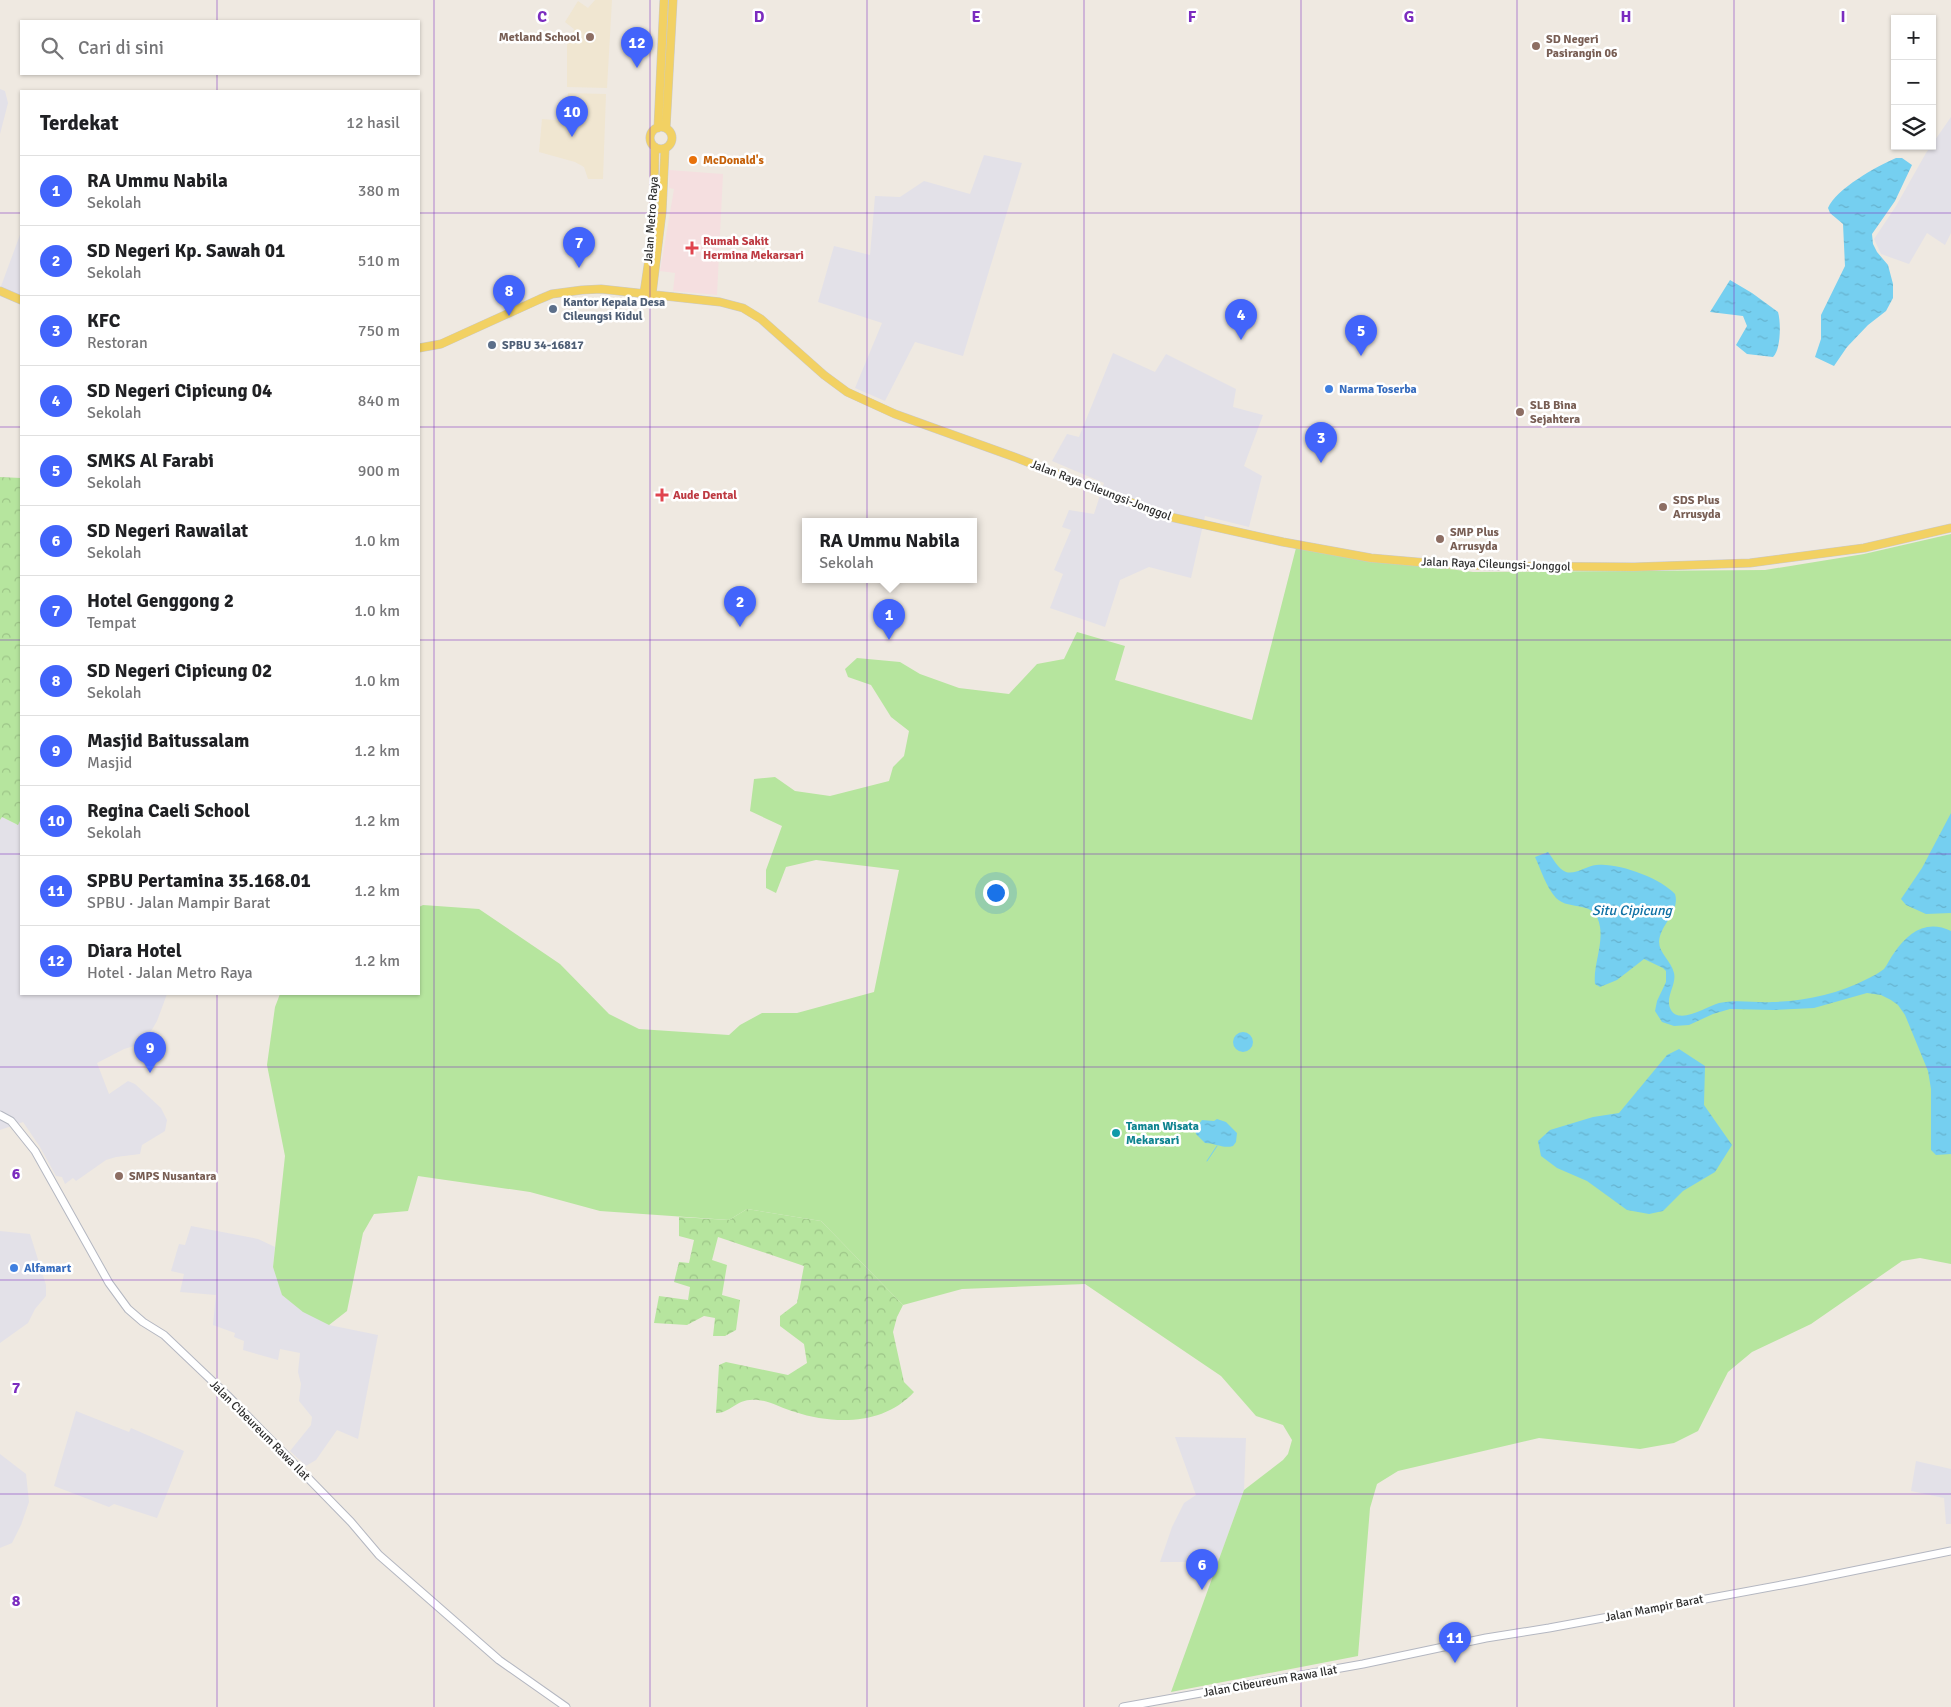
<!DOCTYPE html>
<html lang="id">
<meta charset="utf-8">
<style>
:root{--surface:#fff;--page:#f2f2f2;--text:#202124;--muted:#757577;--line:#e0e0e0;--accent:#4264fb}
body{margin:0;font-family:Signika,sans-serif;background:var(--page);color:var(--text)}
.controls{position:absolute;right:15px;top:15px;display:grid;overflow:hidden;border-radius:0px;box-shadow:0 1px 4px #0004}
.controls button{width:45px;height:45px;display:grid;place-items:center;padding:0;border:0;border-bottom:1px solid var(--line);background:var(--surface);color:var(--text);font:25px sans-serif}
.you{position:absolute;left:995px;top:892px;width:18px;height:18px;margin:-12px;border:4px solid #fff;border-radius:50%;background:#1a73e8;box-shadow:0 0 0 8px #1a73e833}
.badge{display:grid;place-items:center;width:32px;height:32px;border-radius:50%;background:var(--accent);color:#fff;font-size:16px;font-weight:700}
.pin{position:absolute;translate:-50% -41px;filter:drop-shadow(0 1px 2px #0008)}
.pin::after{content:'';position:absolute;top:26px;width:18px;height:15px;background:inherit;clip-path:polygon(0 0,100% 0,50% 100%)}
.popup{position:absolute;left:802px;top:518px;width:175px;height:65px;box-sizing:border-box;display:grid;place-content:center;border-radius:0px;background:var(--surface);filter:drop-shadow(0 1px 4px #0005);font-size:16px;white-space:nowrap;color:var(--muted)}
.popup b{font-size:19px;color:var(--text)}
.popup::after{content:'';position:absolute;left:50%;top:100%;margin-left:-10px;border:10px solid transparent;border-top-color:var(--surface)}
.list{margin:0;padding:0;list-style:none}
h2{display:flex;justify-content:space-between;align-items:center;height:65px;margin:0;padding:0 20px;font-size:21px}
h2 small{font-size:16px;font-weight:400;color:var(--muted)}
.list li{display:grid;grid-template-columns:32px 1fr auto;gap:15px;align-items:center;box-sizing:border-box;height:70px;padding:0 20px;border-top:1px solid var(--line)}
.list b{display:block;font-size:19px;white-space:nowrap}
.list p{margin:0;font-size:16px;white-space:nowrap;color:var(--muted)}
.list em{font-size:16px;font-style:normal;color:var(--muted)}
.icon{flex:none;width:28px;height:28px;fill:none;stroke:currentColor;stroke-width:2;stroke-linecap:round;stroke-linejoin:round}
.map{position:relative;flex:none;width:1951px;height:1707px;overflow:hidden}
.search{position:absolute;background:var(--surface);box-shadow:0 1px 4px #0004;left:20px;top:20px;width:400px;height:55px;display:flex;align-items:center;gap:12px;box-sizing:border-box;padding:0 18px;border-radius:0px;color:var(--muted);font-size:19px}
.panel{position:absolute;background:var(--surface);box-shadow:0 1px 4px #0004;left:20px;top:90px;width:400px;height:905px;border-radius:0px}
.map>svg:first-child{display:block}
.industrial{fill:#e3e1e8}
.education{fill:#f0e6d1}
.medical{fill:#f5dfe0}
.forest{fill:url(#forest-crowns)}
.park{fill:#b6e59e}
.water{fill:url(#water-ripples)}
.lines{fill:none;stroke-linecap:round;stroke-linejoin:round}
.stream{stroke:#75cff0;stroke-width:1}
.secondary-casing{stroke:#b4b7c1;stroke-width:9}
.primary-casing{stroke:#c9c9c9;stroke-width:9}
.secondary{stroke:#fff;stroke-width:7}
.primary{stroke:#f2d163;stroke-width:8}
.grid{fill:none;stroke:#7b2cbf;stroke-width:1;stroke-opacity:0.55}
.education-dot{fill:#8d6e63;stroke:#fff;stroke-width:2}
.food-dot{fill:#e8710a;stroke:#fff;stroke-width:2}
.health-dot{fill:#e0444e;stroke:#fff;stroke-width:2}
.service-dot{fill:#5c6f8a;stroke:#fff;stroke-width:2}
.shop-dot{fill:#3f7fe0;stroke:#fff;stroke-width:2}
.culture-dot{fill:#0f9aa8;stroke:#fff;stroke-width:2}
.labels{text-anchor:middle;stroke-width:5;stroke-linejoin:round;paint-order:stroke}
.education-label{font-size:12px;font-weight:bold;fill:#785e54;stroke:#fff;text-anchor:start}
.food-label{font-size:12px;font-weight:bold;fill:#c56008;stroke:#fff;text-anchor:start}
.street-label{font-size:12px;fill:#2e2e2e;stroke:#fff}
.health-label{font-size:12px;font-weight:bold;fill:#be3a42;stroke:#fff;text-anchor:start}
.service-label{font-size:12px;font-weight:bold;fill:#4e5e75;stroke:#fff;text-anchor:start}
.shop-label{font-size:12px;font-weight:bold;fill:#366cbe;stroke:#fff;text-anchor:start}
.culture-label{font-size:12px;font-weight:bold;fill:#0d838f;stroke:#fff;text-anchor:start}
.water-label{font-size:14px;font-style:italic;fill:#0d6fa3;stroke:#fff}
.grid-label{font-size:16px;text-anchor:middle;font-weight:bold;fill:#7b2cbf;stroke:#fff;stroke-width:5;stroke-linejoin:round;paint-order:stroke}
</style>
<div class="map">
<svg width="1951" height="1707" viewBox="0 0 1951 1707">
<defs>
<pattern id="forest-crowns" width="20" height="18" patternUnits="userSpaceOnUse" patternTransform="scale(1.25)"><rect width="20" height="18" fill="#b6e59e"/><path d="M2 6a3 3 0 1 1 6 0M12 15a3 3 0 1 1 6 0" fill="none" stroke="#9dc588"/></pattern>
<pattern id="water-ripples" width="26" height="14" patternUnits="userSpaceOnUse" patternTransform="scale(1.25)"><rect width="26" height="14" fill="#75cff0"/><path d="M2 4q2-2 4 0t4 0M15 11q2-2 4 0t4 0" fill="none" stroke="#66b2ce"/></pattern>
</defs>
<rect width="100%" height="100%" fill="#efe9e1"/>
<path class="industrial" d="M0,89L5,91L8,103L0,134Z
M1951,117V233L1945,245L1927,233L1909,264L1881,254L1874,239L1896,206L1926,153Z
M984,155L1022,163L963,356L915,342L885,401L855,388L882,323L818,302L834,246L870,255L875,196L900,197L924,181L970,194Z
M21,232V298L0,289Z
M1113,353L1155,372L1166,354L1236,389L1233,407L1263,415L1244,466L1262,476L1249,527L1205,516L1191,578L1149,567L1120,580L1105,627L1050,608L1063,574L1054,570L1071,530L1062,527L1069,510L1094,514L1104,483L1052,461L1067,434L1079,437Z
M2,817L18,825L21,819V994H167L157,1021L150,1033L141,1044L124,1049L97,1063L109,1094L128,1081L135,1084L161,1108L167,1120L165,1131L142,1145L140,1154L116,1157L106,1160L76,1181L73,1178L65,1184L62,1177L56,1176L40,1147L23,1122L0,1130V820Z
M191,1226L258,1239L275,1247L273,1267L329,1325L378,1335L358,1439L337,1430L316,1460L306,1466L290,1451L311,1425L312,1417L299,1401L301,1384L298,1372L300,1353L280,1349L278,1360L243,1350L244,1341L234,1337L235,1333L213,1325L216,1295L180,1292L184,1274L171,1271L179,1244L185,1245Z
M0,1231L30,1234L46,1285V1296L35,1309L28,1323L0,1343Z
M76,1411L129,1432L131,1428L184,1451L157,1518L114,1504L109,1507L54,1486Z
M1175,1437L1246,1438L1244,1490L1218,1562H1160L1172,1527L1184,1503L1196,1495Z
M0,1454L26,1474L29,1502L21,1525L12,1543L0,1548Z
M1916,1461L1951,1469V1524H1946L1944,1498L1911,1491Z"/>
<path class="education" d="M595,0H612L607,88L567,87V44L574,29L565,22L578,1L588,8Z
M568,93L606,94L603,179H588L584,167L575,162L539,152L542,119L567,121Z"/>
<path class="medical" d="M669,170L723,174L717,295L673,291L675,273L660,271L674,189L669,188Z"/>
<path class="forest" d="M0,477L21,478V819L18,825L2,817L0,820Z
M747,1209L821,1221L903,1305L897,1317L893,1332L904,1382L914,1392C884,1425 835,1425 795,1412C783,1409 770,1401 758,1400C737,1397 731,1413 716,1413L719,1365L726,1362L788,1375L807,1363L804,1344L780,1326V1316L797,1303L804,1266L718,1237L712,1260L727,1265L722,1295L740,1300L736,1330L725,1336H713L715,1318L704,1316L687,1325L654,1323L659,1296L688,1300L690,1287L674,1282L679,1262L689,1263L694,1240L679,1236V1217L729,1220Z"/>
<path class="park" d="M1951,534V1264L1920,1258L1902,1261L1811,1324L1752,1352L1728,1372L1698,1431L1674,1443L1640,1449L1539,1438L1398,1471L1377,1484L1370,1508L1358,1656L1171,1692L1244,1490L1283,1460L1288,1454L1292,1440L1283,1425L1256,1416L1221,1376L1085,1284L962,1289L903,1305L821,1221L747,1209L729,1220L600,1211L530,1192L418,1176L408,1211L374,1214L363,1233L347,1311L329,1325L303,1312L282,1295L273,1267L285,1156L267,1065L275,1007L280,994H419V907L423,905L479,909L560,964L609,1014L639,1029L729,1035L740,1025L762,1013H797L874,992L899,870L816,860L786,867L776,893L766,888V870L782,826L750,811L754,779L775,777L795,791L830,796L889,781L893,767L904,756L909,731L891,717L871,685L848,677L845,669L857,658L900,662L920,674L959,688L1009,694L1037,664L1064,659L1077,632L1125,646L1115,680L1252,720L1296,548L1336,555L1473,572L1765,570L1864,554Z"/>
<path class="water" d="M1896,158H1902L1912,165L1895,201L1872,234L1873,244L1877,252L1888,265L1893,284V298L1886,311L1868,325L1847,347L1834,366L1815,357L1821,339V315L1845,266L1843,224L1830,213L1828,208C1836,189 1877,166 1896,158Z
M1730,280L1752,293L1778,312C1781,322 1781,350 1773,357L1747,354L1736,345L1747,326L1743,316L1710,312Z
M1951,813V913L1926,914L1906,905L1901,899L1922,868Z
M1548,852C1553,858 1558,869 1566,872C1575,875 1587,866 1596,865C1617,862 1661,878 1675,894C1680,909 1664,922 1660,936C1655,951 1671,959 1674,973C1677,985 1664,998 1671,1010C1680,1025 1707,1006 1719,1003C1737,999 1755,1003 1772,1002C1806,1001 1838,994 1867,979C1873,976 1879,973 1884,969C1888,964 1890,958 1894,953C1908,932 1927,919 1951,931V1154L1936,1155L1931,1150V1089L1928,1071L1905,1015L1898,1005L1891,1000L1881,995L1867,993L1814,1008L1774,1010L1730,1009L1713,1014L1689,1025L1674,1026L1662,1022L1655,1011L1657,1001L1666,982V971L1663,968L1644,959L1617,980L1600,987L1595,984C1593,966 1603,946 1600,927C1596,898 1570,912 1556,898C1546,887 1541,870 1535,857Z
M1233 1042a10 10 0 1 1 20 0a10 10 0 1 1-20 0Z
M1679,1049L1705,1066L1704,1105L1732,1145L1715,1172L1683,1191L1663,1211L1649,1214L1627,1210L1587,1181L1557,1168L1541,1156L1538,1141L1550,1130L1593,1117L1619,1113L1667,1055Z
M1217,1119L1226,1122L1237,1133L1236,1142L1233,1146C1223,1149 1215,1143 1205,1143L1196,1134L1195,1129L1202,1120L1214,1121Z"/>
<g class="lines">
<path class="stream" d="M1207,1161L1217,1146"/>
<g class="secondary-casing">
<path id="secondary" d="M0,1115L11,1121L35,1151L109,1283L128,1309L143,1322L164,1335L228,1396L351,1522L379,1555L499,1660L566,1707
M1123,1707L1363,1664L1486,1638L1549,1628L1803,1581L1951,1551"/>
</g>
<g class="primary-casing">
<path id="primary" d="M650 138a11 11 0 1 1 22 0a11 11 0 1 1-22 0Z
M658,128L664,0
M666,128L673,0
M0,291L21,300
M644,293L653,232L655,147
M652,294L662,212L665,149
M419,348L441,344L540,299L552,294L582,290L601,289L720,302L743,308L761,319L824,375L847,392L895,414L1017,458L1166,516L1283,542L1371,558L1440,564L1494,566L1634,567L1750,563L1864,548L1951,528"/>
</g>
<use href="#secondary" class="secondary"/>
<use href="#primary" class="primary"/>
</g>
<path class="grid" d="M217,0V21M434,0V1707M650,0V1707M867,0V1707M1084,0V1707M1301,0V1707M1517,0V1707M1734,0V1707M217,74V91M0,213H21M419,213H1951M0,427H21M419,427H1951M0,640H21M419,640H1951M0,854H21M419,854H1951M217,994V1707M0,1067H1951M0,1280H1951M0,1494H1951"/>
<g class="education-dot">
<circle cx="590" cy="37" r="5"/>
<circle cx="1536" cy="46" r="5"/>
<circle cx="1520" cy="412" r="5"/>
<circle cx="1663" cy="507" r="5"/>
<circle cx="1440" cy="539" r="5"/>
<circle cx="119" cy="1176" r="5"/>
</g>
<circle class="food-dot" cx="693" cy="160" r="5"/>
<g class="health-dot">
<path d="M689.5 240.5h5v5h5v5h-5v5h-5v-5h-5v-5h5z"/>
<path d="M659.5 487.5h5v5h5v5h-5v5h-5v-5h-5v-5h5z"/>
</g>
<g class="service-dot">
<circle cx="553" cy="309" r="5"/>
<circle cx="492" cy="345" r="5"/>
</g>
<g class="shop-dot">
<circle cx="1329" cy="389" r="5"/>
<circle cx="14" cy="1268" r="5"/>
</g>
<circle class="culture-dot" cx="1116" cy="1133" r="5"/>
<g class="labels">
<g class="education-label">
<text x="580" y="41" text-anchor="end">Metland School</text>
<text x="1546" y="43">SD Negeri<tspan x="1546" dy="14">Pasirangin 06</tspan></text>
<text x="1530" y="409">SLB Bina<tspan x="1530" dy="14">Sejahtera</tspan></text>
<text x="1673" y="504">SDS Plus<tspan x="1673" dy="14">Arrusyda</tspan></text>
<text x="1450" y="536">SMP Plus<tspan x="1450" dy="14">Arrusyda</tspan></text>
<text x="129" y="1180">SMPS Nusantara</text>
</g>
<g class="food-label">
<text x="703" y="164">McDonald's</text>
</g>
<g class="street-label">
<text transform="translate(651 220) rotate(-86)" y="4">Jalan Metro Raya</text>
<text transform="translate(1101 490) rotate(21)" y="4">Jalan Raya Cileungsi-Jonggol</text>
<text transform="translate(1496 564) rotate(2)" y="4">Jalan Raya Cileungsi-Jonggol</text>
<text transform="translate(260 1430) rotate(45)" y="4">Jalan Cibeureum Rawa Ilat</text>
<text transform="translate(1654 1608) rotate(-11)" y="4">Jalan Mampir Barat</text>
<text transform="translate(1270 1681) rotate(-10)" y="4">Jalan Cibeureum Rawa Ilat</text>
</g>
<g class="health-label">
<text x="703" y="245">Rumah Sakit<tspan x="703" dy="14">Hermina Mekarsari</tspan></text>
<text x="673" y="499">Aude Dental</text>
</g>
<g class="service-label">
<text x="563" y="306">Kantor Kepala Desa<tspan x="563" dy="14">Cileungsi Kidul</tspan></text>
<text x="502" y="349">SPBU 34-16817</text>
</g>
<g class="shop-label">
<text x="1339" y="393">Narma Toserba</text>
<text x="24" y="1272">Alfamart</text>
</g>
<g class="culture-label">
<text x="1126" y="1130">Taman Wisata<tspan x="1126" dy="14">Mekarsari</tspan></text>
</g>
<g class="water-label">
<text x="1632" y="915">Situ Cipicung</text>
</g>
</g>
<g class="grid-label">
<text x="542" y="22">C</text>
<text x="759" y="22">D</text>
<text x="976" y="22">E</text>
<text x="1192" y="22">F</text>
<text x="1409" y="22">G</text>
<text x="1626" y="22">H</text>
<text x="1843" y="22">I</text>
<text x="16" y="1179">6</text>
<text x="16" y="1393">7</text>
<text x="16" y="1606">8</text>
</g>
</svg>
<div class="controls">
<button>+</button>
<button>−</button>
<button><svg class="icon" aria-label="layers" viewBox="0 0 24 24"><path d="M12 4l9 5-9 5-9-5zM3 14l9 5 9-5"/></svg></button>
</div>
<div class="you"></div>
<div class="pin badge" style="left:889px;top:640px">1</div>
<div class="popup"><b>RA Ummu Nabila</b>Sekolah</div>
<div class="pin badge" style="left:740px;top:627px">2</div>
<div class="pin badge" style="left:1321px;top:463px">3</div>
<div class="pin badge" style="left:1241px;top:340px">4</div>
<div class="pin badge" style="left:1361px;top:356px">5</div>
<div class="pin badge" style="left:1202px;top:1590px">6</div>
<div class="pin badge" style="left:579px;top:268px">7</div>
<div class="pin badge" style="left:509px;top:316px">8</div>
<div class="pin badge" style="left:150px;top:1073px">9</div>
<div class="pin badge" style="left:572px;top:137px">10</div>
<div class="pin badge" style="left:1455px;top:1663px">11</div>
<div class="pin badge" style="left:637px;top:68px">12</div>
<div class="search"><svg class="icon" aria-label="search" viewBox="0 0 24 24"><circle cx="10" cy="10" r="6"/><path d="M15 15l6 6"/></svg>Cari di sini</div>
<section class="panel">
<h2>Terdekat<small>12 hasil</small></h2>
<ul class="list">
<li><span class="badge">1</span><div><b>RA Ummu Nabila</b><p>Sekolah</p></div><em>380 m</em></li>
<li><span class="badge">2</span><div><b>SD Negeri Kp. Sawah 01</b><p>Sekolah</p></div><em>510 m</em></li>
<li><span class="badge">3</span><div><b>KFC</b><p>Restoran</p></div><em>750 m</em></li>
<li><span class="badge">4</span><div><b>SD Negeri Cipicung 04</b><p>Sekolah</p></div><em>840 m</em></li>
<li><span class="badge">5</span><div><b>SMKS Al Farabi</b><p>Sekolah</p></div><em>900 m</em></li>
<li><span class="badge">6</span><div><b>SD Negeri Rawailat</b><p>Sekolah</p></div><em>1.0 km</em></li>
<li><span class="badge">7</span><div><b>Hotel Genggong 2</b><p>Tempat</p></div><em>1.0 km</em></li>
<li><span class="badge">8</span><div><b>SD Negeri Cipicung 02</b><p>Sekolah</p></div><em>1.0 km</em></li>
<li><span class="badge">9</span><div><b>Masjid Baitussalam</b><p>Masjid</p></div><em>1.2 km</em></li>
<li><span class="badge">10</span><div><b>Regina Caeli School</b><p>Sekolah</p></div><em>1.2 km</em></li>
<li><span class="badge">11</span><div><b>SPBU Pertamina 35.168.01</b><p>SPBU · Jalan Mampir Barat</p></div><em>1.2 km</em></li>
<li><span class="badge">12</span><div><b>Diara Hotel</b><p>Hotel · Jalan Metro Raya</p></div><em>1.2 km</em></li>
</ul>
</section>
</div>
